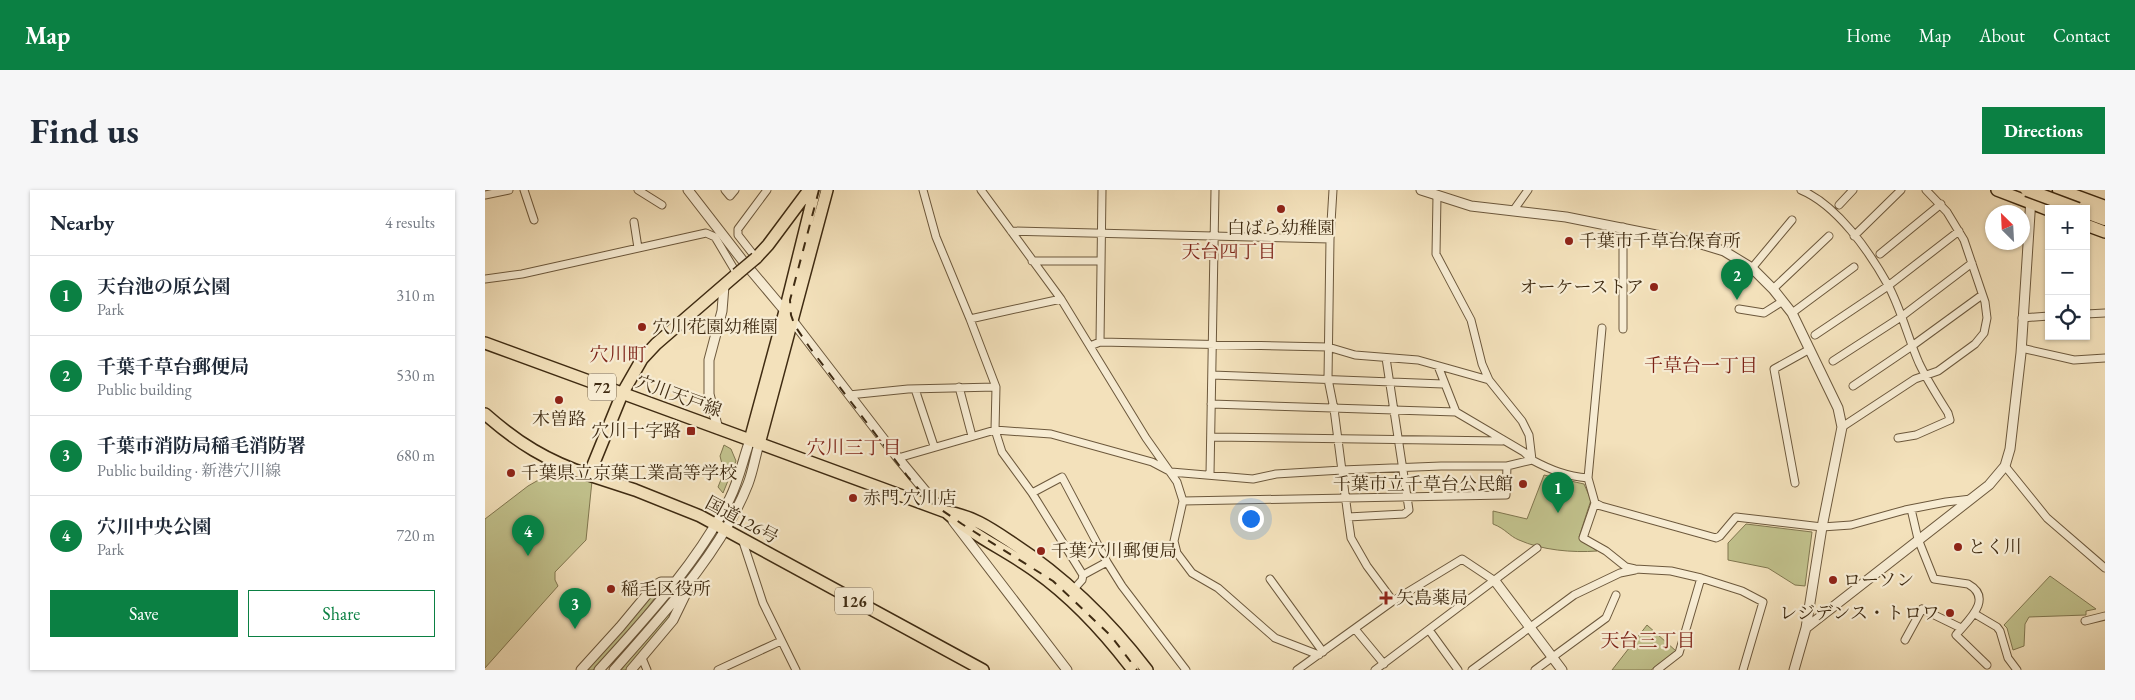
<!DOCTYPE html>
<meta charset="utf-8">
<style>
:root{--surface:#fff;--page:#f6f6f7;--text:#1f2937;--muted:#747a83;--line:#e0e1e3;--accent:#0b8043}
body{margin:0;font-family:"EB Garamond","Noto Serif JP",serif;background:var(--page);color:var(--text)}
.controls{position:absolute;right:15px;top:15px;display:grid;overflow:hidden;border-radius:0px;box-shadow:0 1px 4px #0004}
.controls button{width:45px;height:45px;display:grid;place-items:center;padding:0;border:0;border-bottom:1px solid var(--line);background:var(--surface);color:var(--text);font:25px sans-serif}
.compass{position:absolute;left:1500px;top:15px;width:45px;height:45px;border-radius:50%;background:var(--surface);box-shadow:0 1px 4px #0004;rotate:336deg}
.you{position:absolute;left:765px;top:328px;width:18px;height:18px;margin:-12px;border:4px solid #fff;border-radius:50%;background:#1a73e8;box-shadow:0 0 0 8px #1a73e833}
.badge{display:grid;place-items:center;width:32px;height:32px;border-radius:50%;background:var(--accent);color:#fff;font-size:16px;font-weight:700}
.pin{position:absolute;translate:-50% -41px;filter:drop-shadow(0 1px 2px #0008)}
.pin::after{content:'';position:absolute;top:26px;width:18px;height:15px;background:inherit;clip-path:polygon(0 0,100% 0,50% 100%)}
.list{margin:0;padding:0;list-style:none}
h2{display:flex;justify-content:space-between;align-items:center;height:65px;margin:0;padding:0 20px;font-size:21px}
h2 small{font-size:16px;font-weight:400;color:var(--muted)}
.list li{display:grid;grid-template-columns:32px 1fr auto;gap:15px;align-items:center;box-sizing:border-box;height:80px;padding:0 20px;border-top:1px solid var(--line)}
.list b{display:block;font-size:19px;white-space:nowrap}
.list p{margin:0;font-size:16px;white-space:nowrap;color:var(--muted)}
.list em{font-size:16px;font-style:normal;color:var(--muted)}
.actions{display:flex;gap:10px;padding:15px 20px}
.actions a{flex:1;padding:11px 0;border:1px solid var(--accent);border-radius:0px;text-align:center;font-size:18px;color:var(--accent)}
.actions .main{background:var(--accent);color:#fff}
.icon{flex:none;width:28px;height:28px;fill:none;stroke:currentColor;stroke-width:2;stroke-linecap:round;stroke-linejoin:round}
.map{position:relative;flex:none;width:1620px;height:480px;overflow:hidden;border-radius:0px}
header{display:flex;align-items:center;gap:30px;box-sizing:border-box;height:70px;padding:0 25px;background:var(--accent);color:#fff}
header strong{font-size:24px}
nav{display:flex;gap:28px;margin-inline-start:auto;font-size:18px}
.intro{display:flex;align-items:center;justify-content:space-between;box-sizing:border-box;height:120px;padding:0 30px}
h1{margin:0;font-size:35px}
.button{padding:12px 22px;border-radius:0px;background:var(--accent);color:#fff;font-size:18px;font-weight:700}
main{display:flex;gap:30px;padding:0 30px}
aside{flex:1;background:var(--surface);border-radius:0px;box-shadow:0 1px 4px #0004}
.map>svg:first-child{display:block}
.green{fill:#c1c18c;stroke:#80764f}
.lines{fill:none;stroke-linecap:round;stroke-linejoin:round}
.minor-casing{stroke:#6c583c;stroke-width:9}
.tertiary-casing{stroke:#6c583c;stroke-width:11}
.primary-casing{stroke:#3f2b12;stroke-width:14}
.trunk-casing{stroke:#3f2b12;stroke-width:14}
.motorway-casing{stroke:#3f2b12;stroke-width:15}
.minor{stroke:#f7ecd3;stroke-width:7}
.tertiary{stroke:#f7ecd3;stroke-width:9}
.primary{stroke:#f3e1bb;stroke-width:11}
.trunk{stroke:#f3e1bb;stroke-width:11}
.motorway{stroke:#f3e1bb;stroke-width:12}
.rail{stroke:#3f2b12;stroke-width:2;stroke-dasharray:9 9;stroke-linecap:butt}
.trunk-bridge-casing{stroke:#3f2b12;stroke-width:14;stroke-linecap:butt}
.motorway-bridge-casing{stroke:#3f2b12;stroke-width:15;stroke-linecap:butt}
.trunk-bridge{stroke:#f3e1bb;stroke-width:11}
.motorway-bridge{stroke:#f3e1bb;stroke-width:12}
.poi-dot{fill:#8f2418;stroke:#f7ecd3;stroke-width:2}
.labels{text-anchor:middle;stroke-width:4.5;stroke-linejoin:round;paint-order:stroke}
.shield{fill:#f7ecd3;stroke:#76654c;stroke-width:1}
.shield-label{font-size:16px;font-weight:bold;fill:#3f2b12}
.poi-label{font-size:18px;fill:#3f2b12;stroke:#f7ecd3;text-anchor:start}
.street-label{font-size:18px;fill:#3f2b12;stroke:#f7ecd3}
.neighbourhood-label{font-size:19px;fill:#7a1f14;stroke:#f7ecd3}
</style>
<header>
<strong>Map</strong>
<nav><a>Home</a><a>Map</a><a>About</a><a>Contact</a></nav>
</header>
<div class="intro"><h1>Find us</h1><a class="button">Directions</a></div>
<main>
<aside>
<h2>Nearby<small>4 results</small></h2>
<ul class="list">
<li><span class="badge">1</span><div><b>天台池の原公園</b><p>Park</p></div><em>310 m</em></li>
<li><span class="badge">2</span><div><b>千葉千草台郵便局</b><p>Public building</p></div><em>530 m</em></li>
<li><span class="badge">3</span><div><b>千葉市消防局稲毛消防署</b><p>Public building · 新港穴川線</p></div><em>680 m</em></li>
<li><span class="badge">4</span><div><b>穴川中央公園</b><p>Park</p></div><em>720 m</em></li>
</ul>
<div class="actions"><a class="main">Save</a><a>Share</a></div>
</aside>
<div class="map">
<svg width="1620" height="480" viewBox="0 0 1620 480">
<rect width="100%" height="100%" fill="#f3e1bb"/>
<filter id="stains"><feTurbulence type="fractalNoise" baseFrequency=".004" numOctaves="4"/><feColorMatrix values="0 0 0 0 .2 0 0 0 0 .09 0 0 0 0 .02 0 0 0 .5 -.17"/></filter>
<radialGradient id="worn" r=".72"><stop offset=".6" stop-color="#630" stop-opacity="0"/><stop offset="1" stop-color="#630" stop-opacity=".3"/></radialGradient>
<path class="green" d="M239,255L246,259L251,271L238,303L233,297L239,282L235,266Z
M71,280L107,291L101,350L70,382V390L73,396L0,478V329L43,296Z
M1059,285L1099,294L1106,310L1094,347L1112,361C1088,363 1056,360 1034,350C1024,346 1021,339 1008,334V321L1042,329Z
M1261,334L1327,342L1320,396L1310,395L1283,378L1243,370V353Z
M1565,386L1611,419L1601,421V425L1544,427L1540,434L1539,456L1528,460L1522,438L1519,435Z
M176,396L178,397L154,429L108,480H100L172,397Z
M196,407L186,428L142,480H136Z
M1162,435L1191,461L1166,480H1127Z"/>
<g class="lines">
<g class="minor-casing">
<path id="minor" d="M39,0L49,30
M153,0L177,15
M240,0L245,6L250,0
M438,0L451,47L485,129L511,197L510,240L517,262L547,303L598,385L597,390L589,399
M496,0L576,109L661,248L692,292L698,311L689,351L692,363L707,383L733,398L790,448L834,465
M848,0L845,49L843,189L849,219L863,327L866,348L882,376L908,411
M1316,0C1352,15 1384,61 1403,95C1416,119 1423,148 1434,173C1442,190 1453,207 1463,223L1465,230L1431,245L1413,248
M0,5L24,0
M952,6L951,64L986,130L997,174L1004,190L1037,231L1044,245L1047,270
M1354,15L1368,0
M1028,21L1043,0
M149,32L153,58
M1138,37V139
M526,41L845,49
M1369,46L1416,0
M1395,64L1456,14
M271,68L253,45V39L282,0
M547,71H616
M1267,78L1307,30
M0,89L37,84L221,43L230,47L252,84
M1288,99L1344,46
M1254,119L1279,123L1298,111
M1307,123L1369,77
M1601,124L1620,123
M1537,128L1564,126
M485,129L576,109
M1117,138L1103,288L1110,313L1098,348L1121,361L1141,377L1150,379L1186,381L1216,388L1194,463L1172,480
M1330,145L1403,96L1474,41
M615,152L617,0
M605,156L615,152L843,157L870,165L933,170L1004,190
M1536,158L1589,170L1620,168
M1348,171L1416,127L1487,73
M953,176L971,222
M727,185L958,194
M1368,196L1427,156L1497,105
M474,197L487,246
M430,199L449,256
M364,205L423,199L511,197
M726,214L971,222L1039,262L1047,270
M1357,237L1430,189L1453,181L1490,154L1499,143L1502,128L1500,112L1479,50L1462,22L1441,0
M726,247L1017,251
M413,268L510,240L566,244L667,272L686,282L768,289L791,284L857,280L956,276H1022L1047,270C1066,280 1081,286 1103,288
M1520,276L1562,328L1620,378
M725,284L730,0
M1310,293L1289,179L1325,159
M547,303L577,287L622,372L637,396L701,480
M698,311L1021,305L1022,276
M1110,313L1116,316L1231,348L1235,346L1251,327L1337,337L1366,335L1420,320L1461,312L1486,309
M1426,319L1433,349L1449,389L1483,394C1510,409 1481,432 1471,445L1502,475
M863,327L919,324L924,320L901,168
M257,349L278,413L311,480
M598,385L622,372
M1216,388L1257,401L1278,412L1258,480
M785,389L838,462
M1490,424L1512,437L1515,441L1523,468L1532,480
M1600,431L1620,426
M870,439L899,474
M944,440L973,480
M1420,450L1437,419L1476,438
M157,468L162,480
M233,480L296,451
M812,480L908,411L977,369L1010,391
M890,480L1052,358
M987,480L1089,405L1135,383L1150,380
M1050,480L1121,428L1131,405"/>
</g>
<g class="tertiary-casing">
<path id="tertiary" d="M203,0L258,71L300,121L413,268L447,309L458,319
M936,0L986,16L1081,27L1216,54L1239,61L1267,78L1288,99L1307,123L1353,218L1357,237L1337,337L1321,438L1309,480
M233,239L224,204V170L237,121L239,96
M468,331L582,480
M1010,391L1077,480
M1321,438L1504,295L1520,276L1525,259L1536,163L1546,8
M96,480L135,437L169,396L176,392H189
M114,480C161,428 214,371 245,308C254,290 258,269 265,250
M129,480C177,425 236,363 263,294C268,281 270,267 274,254
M146,480L188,430L206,393"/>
</g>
<g class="primary-casing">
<path id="primary" d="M0,153L265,250
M0,224C33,253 62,271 104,285"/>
</g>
<g class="trunk-casing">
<path id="trunk" d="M330,0L300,121L265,250L461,322C486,325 505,338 526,352C580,387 623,429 662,480
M1512,0L1564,20
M1601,35L1620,42
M271,68L283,55L324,0
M252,84L171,154L157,169L137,204L104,285L150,300L215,326L498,480
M274,254L342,0
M461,322C488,346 521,360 550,381C588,408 620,443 648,480"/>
</g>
<g class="motorway-casing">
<path id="motorway" d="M1574,0L1620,17
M1601,22L1620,29"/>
</g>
<use href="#minor" class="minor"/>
<use href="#tertiary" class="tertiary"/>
<use href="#primary" class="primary"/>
<use href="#trunk" class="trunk"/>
<use href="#motorway" class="motorway"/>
<path class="rail" d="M334,0L305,110L306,125L310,136L325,158L423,287L445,312L477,334L568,391L626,446L652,480"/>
<g class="trunk-bridge-casing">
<path id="trunk-bridge" d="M252,84L271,68"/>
</g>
<g class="motorway-bridge-casing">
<path id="motorway-bridge" d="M1542,0L1593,19"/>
</g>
<use href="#trunk-bridge" class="trunk-bridge"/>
<use href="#motorway-bridge" class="motorway-bridge"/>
</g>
<g class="poi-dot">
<circle cx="796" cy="19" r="5"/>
<circle cx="1084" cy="51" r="5"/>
<circle cx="1169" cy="97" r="5"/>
<circle cx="157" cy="137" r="5"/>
<circle cx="74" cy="210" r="5"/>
<rect x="201" y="236" width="10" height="10" rx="2.5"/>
<circle cx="26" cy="283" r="5"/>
<circle cx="1038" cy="294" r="5"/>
<circle cx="368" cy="308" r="5"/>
<circle cx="1473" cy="357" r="5"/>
<circle cx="556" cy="361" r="5"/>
<circle cx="1348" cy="390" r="5"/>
<circle cx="126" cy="399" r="5"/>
<path d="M898.5 400.5h5v5h5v5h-5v5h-5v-5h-5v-5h5z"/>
<circle cx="1465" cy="423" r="5"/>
</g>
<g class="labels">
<g class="shield">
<rect x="103" y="183.5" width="28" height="27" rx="4"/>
<rect x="350" y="397.5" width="38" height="27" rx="4"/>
</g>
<g class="shield-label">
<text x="117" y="203">72</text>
<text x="369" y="417">126</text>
</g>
<g class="poi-label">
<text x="796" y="44" text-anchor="middle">白ばら幼稚園</text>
<text x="1094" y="57">千葉市千草台保育所</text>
<text x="1159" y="103" text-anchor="end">オーケーストア</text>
<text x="167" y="143">穴川花園幼稚園</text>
<text x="74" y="235" text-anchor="middle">木曽路</text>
<text x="196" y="247" text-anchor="end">穴川十字路</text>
<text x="36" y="289">千葉県立京葉工業高等学校</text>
<text x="1028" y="300" text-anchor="end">千葉市立千草台公民館</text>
<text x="378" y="314">赤門 穴川店</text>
<text x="1483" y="363">とく川</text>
<text x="566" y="367">千葉穴川郵便局</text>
<text x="1358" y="396">ローソン</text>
<text x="136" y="405">稲毛区役所</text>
<text x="911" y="414">矢島薬局</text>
<text x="1455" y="429" text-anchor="end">レジデンス・トロワ</text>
</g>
<g class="street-label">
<text transform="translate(194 206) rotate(20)" y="6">穴川天戸線</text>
<text transform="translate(257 330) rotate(28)" y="6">国道126号</text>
</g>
<g class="neighbourhood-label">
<text x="744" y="68">天台四丁目</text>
<text x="133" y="171">穴川町</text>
<text x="1216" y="182">千草台一丁目</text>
<text x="369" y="264">穴川三丁目</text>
<text x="1163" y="457">天台三丁目</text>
</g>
</g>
<rect width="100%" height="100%" filter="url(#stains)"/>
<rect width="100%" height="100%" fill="url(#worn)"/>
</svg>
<div class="controls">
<button>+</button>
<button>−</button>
<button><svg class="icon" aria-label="locate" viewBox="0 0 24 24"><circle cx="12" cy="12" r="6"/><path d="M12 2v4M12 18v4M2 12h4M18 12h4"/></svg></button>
</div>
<svg class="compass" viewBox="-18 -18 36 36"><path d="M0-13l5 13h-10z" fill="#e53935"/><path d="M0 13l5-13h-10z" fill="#747a83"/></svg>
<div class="you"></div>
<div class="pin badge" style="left:1073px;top:323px">1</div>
<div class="pin badge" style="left:1252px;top:110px">2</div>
<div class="pin badge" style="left:90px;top:439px">3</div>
<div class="pin badge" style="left:43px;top:366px">4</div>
</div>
</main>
